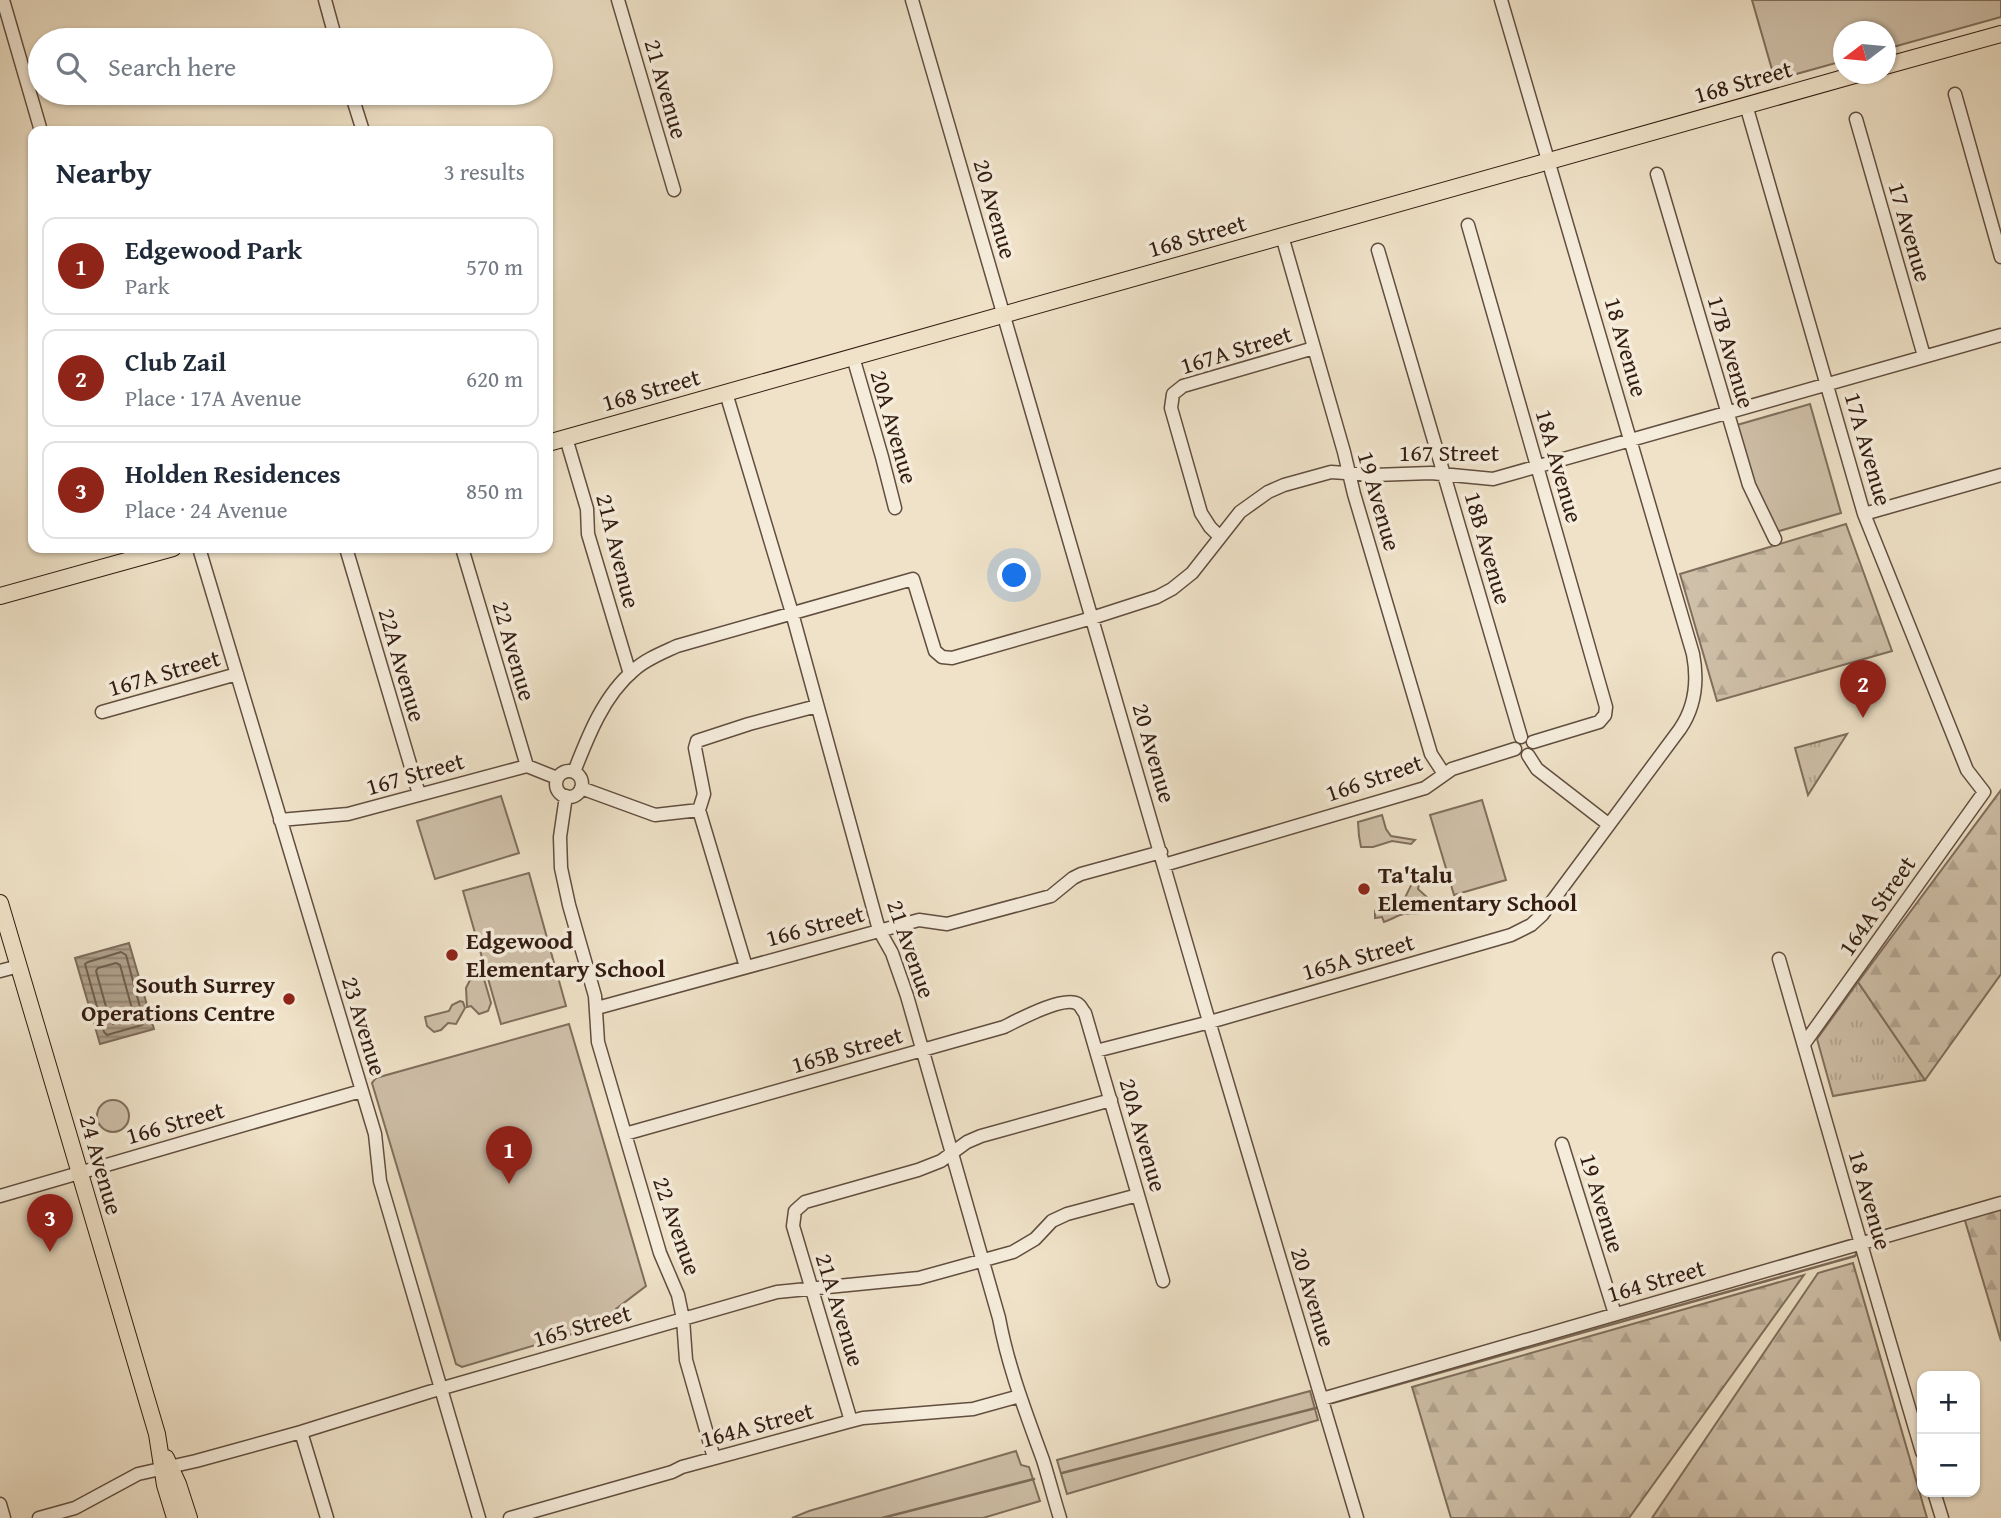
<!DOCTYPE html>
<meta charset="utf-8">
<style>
:root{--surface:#fff;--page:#f6f6f7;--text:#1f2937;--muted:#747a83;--line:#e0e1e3;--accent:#8f2418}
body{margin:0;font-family:"Gentium Book Plus",serif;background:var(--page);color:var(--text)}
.controls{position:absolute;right:21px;bottom:21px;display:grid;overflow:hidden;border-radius:14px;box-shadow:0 2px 5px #0004}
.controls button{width:63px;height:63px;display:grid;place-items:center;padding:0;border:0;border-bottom:2px solid var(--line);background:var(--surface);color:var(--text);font:35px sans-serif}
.compass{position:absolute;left:1833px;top:21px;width:63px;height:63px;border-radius:50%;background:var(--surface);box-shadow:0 2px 5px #0004;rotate:254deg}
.you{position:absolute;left:1015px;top:576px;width:24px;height:24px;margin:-18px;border:5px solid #fff;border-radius:50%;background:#1a73e8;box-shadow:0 0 0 10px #1a73e833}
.badge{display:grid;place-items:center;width:46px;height:46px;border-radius:50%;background:var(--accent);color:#fff;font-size:23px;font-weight:700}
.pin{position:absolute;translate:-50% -58px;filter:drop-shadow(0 2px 4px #0008)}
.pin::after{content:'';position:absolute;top:37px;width:24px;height:21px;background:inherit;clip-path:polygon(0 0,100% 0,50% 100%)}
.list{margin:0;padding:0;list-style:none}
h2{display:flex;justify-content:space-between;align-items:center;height:91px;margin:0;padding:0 28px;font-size:30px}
h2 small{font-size:23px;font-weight:400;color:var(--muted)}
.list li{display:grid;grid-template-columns:46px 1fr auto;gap:21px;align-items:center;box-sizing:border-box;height:98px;margin:0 14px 14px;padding:0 14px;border:2px solid var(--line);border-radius:14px}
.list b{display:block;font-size:26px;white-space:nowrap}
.list p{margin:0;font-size:23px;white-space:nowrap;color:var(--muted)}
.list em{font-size:23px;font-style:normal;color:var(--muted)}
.icon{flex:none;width:38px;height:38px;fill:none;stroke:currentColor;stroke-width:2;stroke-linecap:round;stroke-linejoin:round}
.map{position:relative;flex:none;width:2001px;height:1518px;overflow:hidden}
.search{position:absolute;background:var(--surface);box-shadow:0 2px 5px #0004;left:28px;top:28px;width:525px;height:77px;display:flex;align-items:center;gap:18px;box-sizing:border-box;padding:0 24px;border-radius:38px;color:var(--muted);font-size:26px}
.panel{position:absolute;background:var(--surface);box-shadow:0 2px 5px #0004;left:28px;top:126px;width:525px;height:427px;border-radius:14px}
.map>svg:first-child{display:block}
.grass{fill:url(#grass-tufts);stroke:#806e5d;stroke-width:2}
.forest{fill:url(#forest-firs);stroke:#806e5d;stroke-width:2}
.green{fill:#cfc0a9;stroke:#806e5d;stroke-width:2}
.water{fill:url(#water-rules);stroke:#7d6b5a;stroke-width:2}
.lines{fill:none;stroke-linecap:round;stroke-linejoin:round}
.shore{stroke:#705e4e;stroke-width:2}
.stream{stroke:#7d6b5a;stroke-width:2.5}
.minor-casing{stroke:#614e3f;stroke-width:15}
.major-casing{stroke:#321c11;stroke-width:18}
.minor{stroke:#f5ecdb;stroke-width:12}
.major{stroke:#efe2c8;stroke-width:16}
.poi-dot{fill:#8f2418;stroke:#f5ecdb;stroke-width:2.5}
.labels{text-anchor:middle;stroke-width:7;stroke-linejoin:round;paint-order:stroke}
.street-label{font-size:24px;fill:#321c11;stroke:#f5ecdb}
.poi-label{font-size:24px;font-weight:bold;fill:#321c11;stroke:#f5ecdb;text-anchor:start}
</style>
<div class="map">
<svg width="2001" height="1518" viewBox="0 0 2001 1518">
<defs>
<pattern id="grass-tufts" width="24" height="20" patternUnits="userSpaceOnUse" patternTransform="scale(1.75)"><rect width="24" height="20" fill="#cfc0a9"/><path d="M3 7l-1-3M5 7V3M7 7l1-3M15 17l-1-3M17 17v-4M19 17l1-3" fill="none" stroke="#b2a490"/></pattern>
<pattern id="forest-firs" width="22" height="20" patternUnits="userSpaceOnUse" patternTransform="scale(1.75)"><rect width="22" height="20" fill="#cfc0a9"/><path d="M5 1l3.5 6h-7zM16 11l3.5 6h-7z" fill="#b2a490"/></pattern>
<pattern id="water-rules" width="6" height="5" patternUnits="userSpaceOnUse" patternTransform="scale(1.75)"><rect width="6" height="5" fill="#af9f8a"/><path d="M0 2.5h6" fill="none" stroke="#8f816f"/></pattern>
</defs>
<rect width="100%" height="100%" fill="#efe2c8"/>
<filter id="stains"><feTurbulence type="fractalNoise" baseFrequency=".00286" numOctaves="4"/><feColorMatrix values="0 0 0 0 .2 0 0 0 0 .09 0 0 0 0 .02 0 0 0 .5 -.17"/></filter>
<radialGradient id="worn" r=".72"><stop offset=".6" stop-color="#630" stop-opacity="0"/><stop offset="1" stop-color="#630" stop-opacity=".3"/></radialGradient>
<path class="grass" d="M1847,734L1808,795L1795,748Z
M1858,982L1925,1080L1833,1096L1817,1039Z"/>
<path class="forest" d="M1846,524L1892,651L1717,701L1680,574Z
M2001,790V974L1925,1080L1858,982Z
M2001,1204V1341L1963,1214Z
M1853,1263L1927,1518H1652L1818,1273Z
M1804,1275L1629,1518H1451L1412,1387Z"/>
<path class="green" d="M1752,0H2001V17L1886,49L1885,32H1843V61L1775,80Z
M1810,404L1841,513L1776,532L1755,487L1737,425Z
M501,796L519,853L435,879L417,821Z
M1482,800L1506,880L1454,895L1430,815Z
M1382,815L1386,829L1391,836L1415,840L1411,844L1392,841L1373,847H1361L1359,836L1358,822Z
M529,873L566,1006L501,1024L463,891Z
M1414,881L1419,884L1418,889L1430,900C1422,921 1414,910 1400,915C1395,917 1390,920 1384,922L1382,917L1375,918V911L1379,905H1383L1387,909C1408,905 1403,896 1414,881Z
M481,977L484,979L491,1003L488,1011L479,1014L471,1006L467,1007L466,988L470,980Z
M460,1001L463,1002L465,1008L456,1024L448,1023L441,1030L434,1032L427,1026L425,1017L449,1011L452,1005Z
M569,1024L646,1286L616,1309L619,1320L462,1367L456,1364L372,1083L376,1078Z
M97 1116a16 16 0 1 1 32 0a16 16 0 1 1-32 0Z
M1310,1391L1318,1420L1067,1494L1057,1460Z
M1016,1451L1021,1465L1029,1467L1040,1501L983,1518H792L809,1511Z"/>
<path class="water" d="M129,943L154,1029L100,1044L75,958Z"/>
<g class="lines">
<path class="shore" d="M121,952L126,955L144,1022L142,1025L107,1035L104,1032L85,964L88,962Z
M116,963L120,965L134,1016L131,1019L113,1024L110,1021L96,971L98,968Z"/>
<path class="stream" d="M1870,1235L1954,1210
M1332,1403L1855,1256L1856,1254
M1062,1473L1316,1408
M882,1518L1034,1479"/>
<g class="minor-casing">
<path id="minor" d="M3,0L41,131
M325,0L336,40
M618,0L674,190
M912,0L1206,1011L1357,1518
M351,93L363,131
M1955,94L2001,257
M1746,105L1864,514L1967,770L1984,792L1804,1044
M1856,119L1924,356
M1657,174L1749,485L1775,539
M1468,225L1606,707L1605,715L1599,722L1533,742
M1282,236L1344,452L1354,494L1431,754L1444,774
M1378,250L1521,737
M853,357L882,457L895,508
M726,393L792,613L879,930L892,953L907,996L999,1318C1008,1367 1026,1413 1043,1460C1049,1479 1054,1499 1060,1518
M566,438L587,509L588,534L630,674
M1864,514L2001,475
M1220,537L1210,527L1201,513L1171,408L1173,394L1183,386L1314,348
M199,548L375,1134L380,1181L479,1518
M346,548L419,794
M462,548L527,766
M102,712L237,674
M1528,755L1537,769L1608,824
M556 784a13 13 0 1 1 26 0a13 13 0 1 1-26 0Z
M574,772C588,736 604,695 634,670C646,659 662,653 677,646L913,579L935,651L942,657L952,658L1092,618L1157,597L1172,589L1192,573L1240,512L1268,492L1284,485L1331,472L1374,475L1431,473L1493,479L2001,335
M581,788L655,815L699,810L704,794L695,748L697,741L749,724L817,706
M566,796L560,837L561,868L569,905L595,996L598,1042L660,1253L678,1295L683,1319L686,1360L714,1458
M699,810L746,967
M280,820L348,814L527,766L557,778
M1164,865L1425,788L1452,769L1515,749
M1779,959L1861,1244L1922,1452
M0,971L19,966
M597,1008L919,920L947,924L1051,896L1073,878L1081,874L1161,852
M1096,1051L1210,1022L1511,935L1531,925L1542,915L1680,729C1695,707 1698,680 1693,654L1501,0
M625,1134L1004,1027C1018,1020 1064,995 1078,1004C1081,1006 1082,1010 1085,1013L1163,1281
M1562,1144L1615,1314
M0,1196L361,1091
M1322,1399L2001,1203
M851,1421L793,1226L795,1211L805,1202L918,1170L941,1161L967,1142L981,1136L1111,1100
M301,1432L327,1518
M1934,1492L1942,1518
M0,1504L4,1518
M39,1518L75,1508L138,1474L196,1461L301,1432L429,1392L777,1292L919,1278L1013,1252L1035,1239L1052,1221L1067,1214L1138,1195
M510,1518L672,1472L682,1467L851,1421L863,1418L973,1409L1020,1396"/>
</g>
<g class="major-casing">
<path id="major" d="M1885,66L2001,34
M548,443L1858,74
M0,596L173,548
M0,903L157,1434L165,1485L175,1518
M166,1458L178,1484L189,1518"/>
</g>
<use href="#minor" class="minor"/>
<use href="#major" class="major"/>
</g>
<g class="poi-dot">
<circle cx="1364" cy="889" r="7"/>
<circle cx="452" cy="955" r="7"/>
<circle cx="289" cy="999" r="7"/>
</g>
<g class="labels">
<g class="street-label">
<text transform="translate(1743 82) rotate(-16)" y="8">168 Street</text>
<text transform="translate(666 89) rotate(74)" y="8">21 Avenue</text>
<text transform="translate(995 209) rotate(74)" y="8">20 Avenue</text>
<text transform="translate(1910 232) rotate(74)" y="8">17 Avenue</text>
<text transform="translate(1197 236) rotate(-16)" y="8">168 Street</text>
<text transform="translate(1626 347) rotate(74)" y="8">18 Avenue</text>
<text transform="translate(1236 350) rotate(-17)" y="8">167A Street</text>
<text transform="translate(1731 352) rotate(74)" y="8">17B Avenue</text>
<text transform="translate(651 390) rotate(-16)" y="8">168 Street</text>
<text transform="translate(894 427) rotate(74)" y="8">20A Avenue</text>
<text transform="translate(1868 449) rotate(74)" y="8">17A Avenue</text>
<text x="1449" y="461">167 Street</text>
<text transform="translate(1559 466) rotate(74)" y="8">18A Avenue</text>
<text transform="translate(1379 501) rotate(74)" y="8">19 Avenue</text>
<text transform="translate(1488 548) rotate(74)" y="8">18B Avenue</text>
<text transform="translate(618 551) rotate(76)" y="8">21A Avenue</text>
<text transform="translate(514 651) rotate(74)" y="8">22 Avenue</text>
<text transform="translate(402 665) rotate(74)" y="8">22A Avenue</text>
<text transform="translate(164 673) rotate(-16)" y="8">167A Street</text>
<text transform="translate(1154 753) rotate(74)" y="8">20 Avenue</text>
<text transform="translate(415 774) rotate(-16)" y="8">167 Street</text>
<text transform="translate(1374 778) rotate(-19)" y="8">166 Street</text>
<text transform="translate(1877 906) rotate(-55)" y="8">164A Street</text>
<text transform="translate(815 926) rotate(-15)" y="8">166 Street</text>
<text transform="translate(911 949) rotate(71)" y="8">21 Avenue</text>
<text transform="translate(1358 957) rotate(-16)" y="8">165A Street</text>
<text transform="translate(364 1026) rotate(73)" y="8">23 Avenue</text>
<text transform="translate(847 1050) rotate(-16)" y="8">165B Street</text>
<text transform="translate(175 1123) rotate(-16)" y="8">166 Street</text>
<text transform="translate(1143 1135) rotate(74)" y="8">20A Avenue</text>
<text transform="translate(101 1165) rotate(74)" y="8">24 Avenue</text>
<text transform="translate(1870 1200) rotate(74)" y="8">18 Avenue</text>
<text transform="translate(1602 1203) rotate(73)" y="8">19 Avenue</text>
<text transform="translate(677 1226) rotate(71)" y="8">22 Avenue</text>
<text transform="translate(1656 1281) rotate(-16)" y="8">164 Street</text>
<text transform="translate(1313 1297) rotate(73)" y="8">20 Avenue</text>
<text transform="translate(840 1310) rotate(73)" y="8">21A Avenue</text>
<text transform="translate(582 1326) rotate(-16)" y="8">165 Street</text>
<text transform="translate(757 1425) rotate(-15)" y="8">164A Street</text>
</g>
<g class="poi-label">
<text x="1378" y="883">Ta'talu<tspan x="1378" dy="28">Elementary School</tspan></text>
<text x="466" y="949">Edgewood<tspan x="466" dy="28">Elementary School</tspan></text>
<text x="275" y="993" text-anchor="end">South Surrey<tspan x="275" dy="28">Operations Centre</tspan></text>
</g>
</g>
<rect width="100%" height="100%" filter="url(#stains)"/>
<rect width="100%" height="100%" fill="url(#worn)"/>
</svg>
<div class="controls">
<button>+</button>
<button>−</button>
</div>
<svg class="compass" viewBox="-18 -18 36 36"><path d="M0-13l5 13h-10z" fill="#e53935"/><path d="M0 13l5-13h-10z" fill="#747a83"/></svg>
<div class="you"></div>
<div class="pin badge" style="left:509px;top:1184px">1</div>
<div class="pin badge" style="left:1863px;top:718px">2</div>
<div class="pin badge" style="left:50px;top:1252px">3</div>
<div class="search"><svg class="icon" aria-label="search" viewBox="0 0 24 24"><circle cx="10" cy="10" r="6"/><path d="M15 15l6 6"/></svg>Search here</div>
<section class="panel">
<h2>Nearby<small>3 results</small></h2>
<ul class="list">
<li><span class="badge">1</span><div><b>Edgewood Park</b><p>Park</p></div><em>570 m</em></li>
<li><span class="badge">2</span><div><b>Club Zail</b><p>Place · 17A Avenue</p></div><em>620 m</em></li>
<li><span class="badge">3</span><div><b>Holden Residences</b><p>Place · 24 Avenue</p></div><em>850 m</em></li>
</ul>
</section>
</div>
